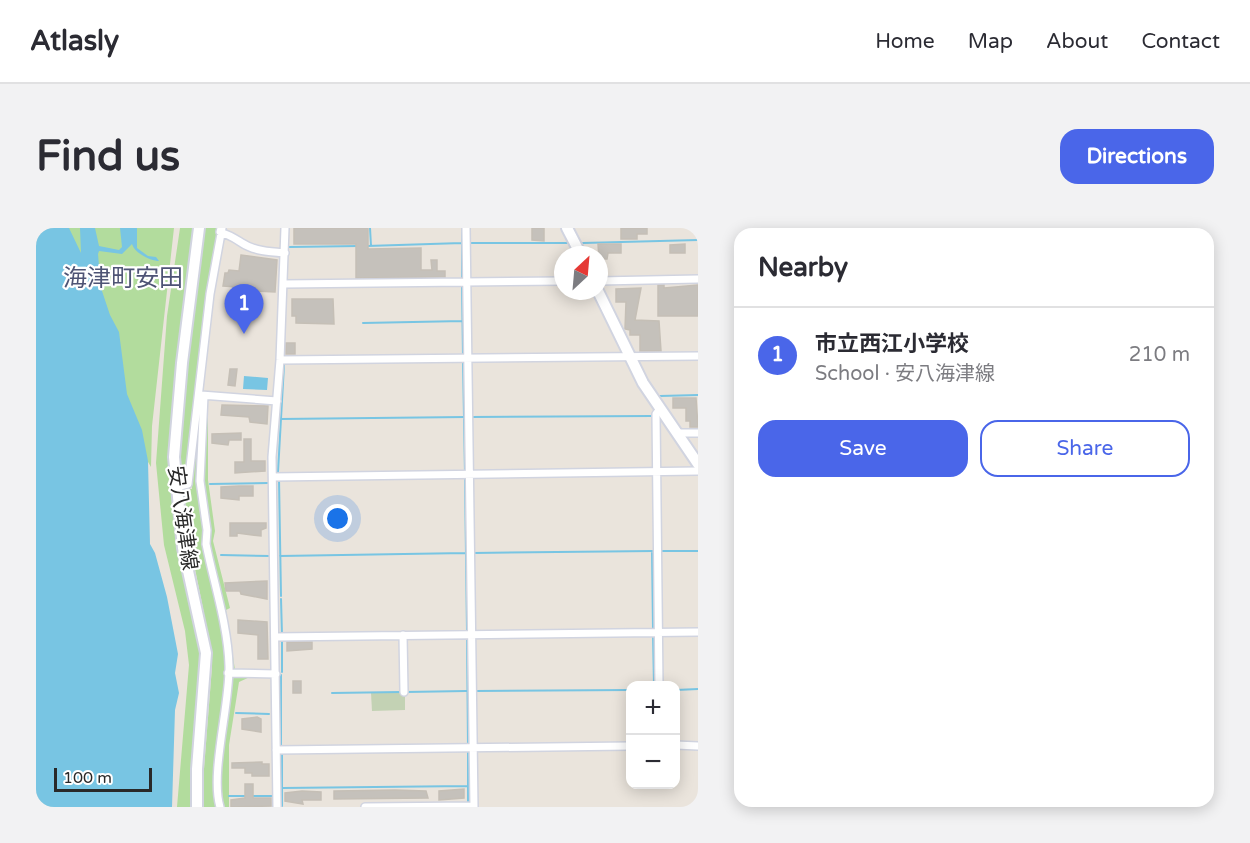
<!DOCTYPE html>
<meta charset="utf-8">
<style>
:root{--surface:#fff;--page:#f2f2f3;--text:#2b2b33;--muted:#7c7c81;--line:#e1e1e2;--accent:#4a66e9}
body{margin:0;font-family:"Varela Round","Noto Sans JP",sans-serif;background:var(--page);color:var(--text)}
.controls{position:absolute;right:18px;bottom:18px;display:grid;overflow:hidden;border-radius:12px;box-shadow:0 3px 15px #0003}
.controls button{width:54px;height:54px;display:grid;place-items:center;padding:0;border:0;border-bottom:2px solid var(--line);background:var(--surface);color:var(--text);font:30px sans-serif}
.compass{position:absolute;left:518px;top:18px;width:54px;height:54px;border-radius:50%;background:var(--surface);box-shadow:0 3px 15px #0003;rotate:26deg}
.scale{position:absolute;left:18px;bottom:15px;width:98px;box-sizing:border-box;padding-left:6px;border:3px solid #292929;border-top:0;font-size:16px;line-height:21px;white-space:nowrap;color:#292929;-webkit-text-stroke:4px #fff;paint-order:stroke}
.you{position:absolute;left:302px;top:291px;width:21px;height:21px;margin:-15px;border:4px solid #fff;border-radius:50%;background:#1a73e8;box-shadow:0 0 0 9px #1a73e833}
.badge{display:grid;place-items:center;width:39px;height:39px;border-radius:50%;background:var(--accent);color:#fff;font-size:20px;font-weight:700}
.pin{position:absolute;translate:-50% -50px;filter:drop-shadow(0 2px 3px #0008)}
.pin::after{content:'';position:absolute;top:32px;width:21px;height:18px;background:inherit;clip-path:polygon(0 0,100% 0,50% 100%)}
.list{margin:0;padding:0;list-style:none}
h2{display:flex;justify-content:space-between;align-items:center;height:78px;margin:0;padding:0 24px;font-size:26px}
h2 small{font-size:20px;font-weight:400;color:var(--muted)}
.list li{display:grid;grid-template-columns:39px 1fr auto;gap:18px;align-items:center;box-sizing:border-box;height:96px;padding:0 24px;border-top:2px solid var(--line)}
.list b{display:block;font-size:22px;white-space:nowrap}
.list p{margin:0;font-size:20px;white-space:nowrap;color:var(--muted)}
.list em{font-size:20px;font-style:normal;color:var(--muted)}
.actions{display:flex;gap:12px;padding:18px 24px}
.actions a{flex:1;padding:14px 0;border:2px solid var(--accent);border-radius:18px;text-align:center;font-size:21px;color:var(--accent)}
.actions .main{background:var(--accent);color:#fff}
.map{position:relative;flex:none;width:662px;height:579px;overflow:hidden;border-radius:18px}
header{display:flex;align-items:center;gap:36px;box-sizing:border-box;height:84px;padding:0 30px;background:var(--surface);border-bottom:2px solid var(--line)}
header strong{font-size:28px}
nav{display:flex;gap:33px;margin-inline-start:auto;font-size:21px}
.intro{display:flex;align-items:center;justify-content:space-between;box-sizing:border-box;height:144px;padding:0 36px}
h1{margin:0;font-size:42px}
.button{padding:15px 27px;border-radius:18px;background:var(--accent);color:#fff;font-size:21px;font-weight:700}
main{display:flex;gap:36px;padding:0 36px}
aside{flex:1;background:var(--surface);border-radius:18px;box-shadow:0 3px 15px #0003}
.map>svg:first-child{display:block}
.green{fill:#b2dc9d}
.cemetery{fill:#c3d2b4}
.water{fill:#78c5e3}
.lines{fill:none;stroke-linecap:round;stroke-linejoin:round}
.stream{stroke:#78c5e3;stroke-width:2}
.building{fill:#c5c1bb;stroke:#c5bfb6;stroke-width:1.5}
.street-casing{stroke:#d1d4e0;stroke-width:10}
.secondary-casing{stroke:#d1d4e0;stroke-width:14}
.street{stroke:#fff;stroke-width:7}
.secondary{stroke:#fff;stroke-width:10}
.labels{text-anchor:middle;stroke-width:4.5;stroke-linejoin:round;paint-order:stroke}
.street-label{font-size:21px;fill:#292929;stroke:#fff}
.quarter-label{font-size:24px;fill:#4e5475;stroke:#fff}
</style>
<header>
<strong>Atlasly</strong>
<nav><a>Home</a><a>Map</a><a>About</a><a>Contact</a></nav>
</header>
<div class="intro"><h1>Find us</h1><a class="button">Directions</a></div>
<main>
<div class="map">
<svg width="662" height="579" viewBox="0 0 662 579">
<rect width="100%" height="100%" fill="#eae4dc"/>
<path class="green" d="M26,0H138L116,198L115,239L102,217Z
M144,0H158L136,196L167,436L157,579H141L153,437L149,403L128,317L120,235L131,88Z
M168,0H183L152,243H148V254L144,255C142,170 155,84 168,0Z
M172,171V252L179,303L177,313L194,380L190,382L199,442L196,444L174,328L166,254L169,175Z
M162,193L163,253L191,436L181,579H165L176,439C170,379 152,322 146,262L156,261L155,242Z
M197,448H216L203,454L193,517V579H187L185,549L194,451Z"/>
<path class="cemetery" d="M335,465H369V482L336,483Z"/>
<path class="water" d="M0,0H33L45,25L44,0H59L63,18L83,22L86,19L84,0H101V20L112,28L120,29L123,33C116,33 99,26 96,16L86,26L63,23L62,26L65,60L74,87L83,104L91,166L106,202L112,233L114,316L119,325L131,369L142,426L139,445L143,465L139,482L136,579H0Z
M208,148L232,150L231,162L207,161Z"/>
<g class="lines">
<path class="stream" d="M334,0L335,18
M426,0V51
M434,15H531
M547,15L662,12
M331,18L426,15
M253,19L322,18
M426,57L427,129
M327,95L427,93
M427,134L429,245
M624,168L662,167
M435,189L616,188
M244,191L430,189
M242,244L248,137
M429,250L431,403
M243,251L245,368
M174,256L233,255
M616,323L617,401
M623,323H662
M437,325L618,323
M185,327L234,328
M244,328L430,325
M245,371L246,407
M617,407L618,458
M431,410L432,518
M246,412V444
M245,447V519
M640,462L662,461
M439,463L594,462
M370,464L430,463
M296,465L365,464
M200,485L233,486
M432,524V575
M246,526V578
M246,560L432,558
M193,568H211
M217,568H236"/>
</g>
<path class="building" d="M258,0H332V21L385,20V42H396L395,32H401V43H409V49L320,50V16H258Z
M496,0H508V13L496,12Z
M585,0H611V6H601V11H585Z
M562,16H585V25H572L571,31H563Z
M649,16V25H634V17Z
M205,27L241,32L239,64L201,62V59L187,58L189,45H192L193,42L203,43Z
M622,57H628V60L662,57V88H622Z
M605,60L599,92L623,93L625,123H604V107H594V102L589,101L590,74H580V61Z
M256,71H297L298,96L260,95V88H256Z
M250,115H259V126H250Z
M194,141H201L199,158L192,157Z
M637,170H660L662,199H654V193H650V180H637Z
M186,177L232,178L231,196L214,194L213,189L185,187Z
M205,205V212H193L192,217L176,215V206Z
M208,211H215V233H229V243L199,245V234H208Z
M203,258H217V268H203V272L185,270V259Z
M194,295H230V300L225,302V308L201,305V308H194Z
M231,353V371L205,366L204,363H190L189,355Z
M202,392L231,394L232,431H222V407L202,405Z
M251,414H276V421L251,423Z
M257,453H265V465H257Z
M221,489L225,491V504L206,501V491Z
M226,534V536H233V548H216V545H209V540H196V535Z
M209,556H217V570H235V578L195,579V572L209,570Z
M428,561V570L403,572V563Z
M359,562L390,563L392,570L298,571V563Z
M266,563L285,564V572H266L267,576L249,573V565Z"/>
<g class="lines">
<g class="street-casing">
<path id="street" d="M185,0L184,4C194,7 198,10 206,15C218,23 235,24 249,25
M430,0L438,579
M563,53L662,51
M248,56L527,53
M244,132L662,128
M165,167L241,173
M168,168L164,253L171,302L170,316C178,356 192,398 193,438C194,476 174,545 184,579
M641,205H662
M237,249L662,243
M140,259L152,256L174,66L186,0
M367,407L368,464
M239,409L662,404
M192,445L240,446
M623,458L620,186L624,181
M640,517L662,518
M240,522L594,518
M241,579L236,229L244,132L249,0
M329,579L438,578"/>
</g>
<g class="secondary-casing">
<path id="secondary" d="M531,0L545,27
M562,63L607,155L662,236
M161,579V541L170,425L147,320L138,229L146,135L163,0"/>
</g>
<use href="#street" class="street"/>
<use href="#secondary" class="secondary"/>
</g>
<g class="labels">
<g class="street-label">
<text transform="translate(147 290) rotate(82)" y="7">安八海津線</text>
</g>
<g class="quarter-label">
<text x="87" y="58">海津町安田</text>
</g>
</g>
</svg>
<div class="controls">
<button>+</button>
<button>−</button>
</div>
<svg class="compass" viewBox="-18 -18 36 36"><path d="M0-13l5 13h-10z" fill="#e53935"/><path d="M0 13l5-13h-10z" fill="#7c7c81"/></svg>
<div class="scale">100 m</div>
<div class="you"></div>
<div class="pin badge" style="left:208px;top:106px">1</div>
</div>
<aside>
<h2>Nearby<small></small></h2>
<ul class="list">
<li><span class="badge">1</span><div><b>市立西江小学校</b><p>School · 安八海津線</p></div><em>210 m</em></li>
</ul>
<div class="actions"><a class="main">Save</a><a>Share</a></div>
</aside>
</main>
